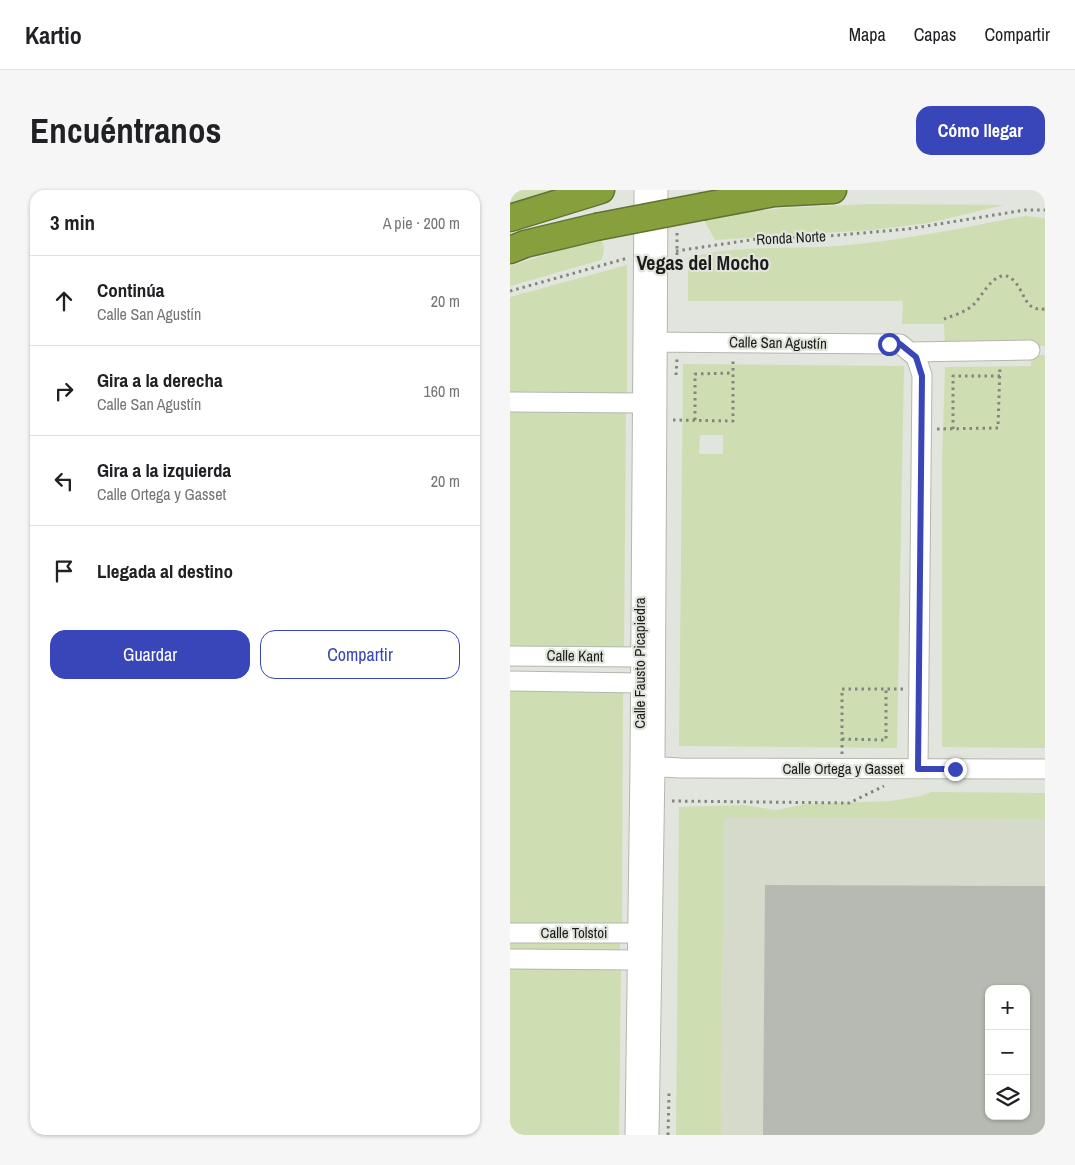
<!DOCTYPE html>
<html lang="es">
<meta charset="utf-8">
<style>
:root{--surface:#fff;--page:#f6f6f6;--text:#202124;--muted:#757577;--line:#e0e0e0;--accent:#3946b9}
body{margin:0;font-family:"Archivo Narrow",sans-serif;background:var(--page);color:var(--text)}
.controls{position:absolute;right:15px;bottom:15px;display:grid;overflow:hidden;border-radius:10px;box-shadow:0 1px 4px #0004}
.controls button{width:45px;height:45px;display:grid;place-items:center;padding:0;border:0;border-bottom:1px solid var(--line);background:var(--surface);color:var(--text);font:25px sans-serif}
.stop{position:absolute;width:15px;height:15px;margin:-11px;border:4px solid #3946b9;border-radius:50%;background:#fff}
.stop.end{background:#3946b9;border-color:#fff;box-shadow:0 1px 5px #0008}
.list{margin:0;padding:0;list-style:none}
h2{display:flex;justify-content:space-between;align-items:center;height:65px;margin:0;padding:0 20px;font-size:21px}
h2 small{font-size:16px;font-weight:400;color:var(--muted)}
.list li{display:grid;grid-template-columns:32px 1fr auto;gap:15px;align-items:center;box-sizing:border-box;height:90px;padding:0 20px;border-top:1px solid var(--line)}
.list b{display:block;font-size:19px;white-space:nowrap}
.list p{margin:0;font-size:16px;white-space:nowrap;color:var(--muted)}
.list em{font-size:16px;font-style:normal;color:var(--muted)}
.actions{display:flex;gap:10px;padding:15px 20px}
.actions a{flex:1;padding:11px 0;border:1px solid var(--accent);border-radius:15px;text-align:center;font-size:18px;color:var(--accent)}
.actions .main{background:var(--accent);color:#fff}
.icon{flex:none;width:28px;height:28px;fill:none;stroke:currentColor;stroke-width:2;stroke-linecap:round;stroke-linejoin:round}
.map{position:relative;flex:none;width:535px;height:945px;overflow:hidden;border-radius:15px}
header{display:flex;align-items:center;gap:30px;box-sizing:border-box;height:70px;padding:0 25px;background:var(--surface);border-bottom:1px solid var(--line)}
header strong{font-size:24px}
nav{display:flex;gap:28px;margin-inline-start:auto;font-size:18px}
.intro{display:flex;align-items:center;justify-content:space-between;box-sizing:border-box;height:120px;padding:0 30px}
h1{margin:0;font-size:35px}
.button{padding:12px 22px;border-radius:15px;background:var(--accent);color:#fff;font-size:18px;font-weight:700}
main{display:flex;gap:30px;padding:0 30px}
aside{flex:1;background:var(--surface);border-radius:15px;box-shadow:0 1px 4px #0004}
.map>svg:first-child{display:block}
.built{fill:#d5dacb;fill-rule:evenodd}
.green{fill:#cfddb2;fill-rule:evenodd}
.building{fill:#b7bab2;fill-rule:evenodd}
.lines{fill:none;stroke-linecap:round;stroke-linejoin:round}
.minor-casing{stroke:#b4b7af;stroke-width:21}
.highway-casing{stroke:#617231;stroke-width:29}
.path{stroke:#83857f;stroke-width:3;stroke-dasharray:2.5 4;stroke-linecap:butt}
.minor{stroke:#fff;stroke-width:19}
.highway{stroke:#86a03e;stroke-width:26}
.highway-bridge-casing{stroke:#617231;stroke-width:29;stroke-linecap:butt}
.highway-bridge{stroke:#86a03e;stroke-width:26}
.route{stroke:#3946b9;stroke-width:6}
.labels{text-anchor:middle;stroke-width:4.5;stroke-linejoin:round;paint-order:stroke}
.street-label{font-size:15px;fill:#1c1d1a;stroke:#e2e5dd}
.district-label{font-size:20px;font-weight:bold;fill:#1c1d1a;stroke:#e2e5dd}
</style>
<header>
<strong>Kartio</strong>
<nav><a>Mapa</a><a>Capas</a><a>Compartir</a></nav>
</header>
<div class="intro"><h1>Encuéntranos</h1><a class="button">Cómo llegar</a></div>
<main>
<aside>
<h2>3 min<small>A pie · 200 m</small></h2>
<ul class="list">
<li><svg class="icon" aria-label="ahead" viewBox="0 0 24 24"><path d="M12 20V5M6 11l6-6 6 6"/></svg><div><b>Continúa</b><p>Calle San Agustín</p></div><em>20 m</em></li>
<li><svg class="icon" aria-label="right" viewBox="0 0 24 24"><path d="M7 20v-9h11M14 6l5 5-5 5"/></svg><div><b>Gira a la derecha</b><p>Calle San Agustín</p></div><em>160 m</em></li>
<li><svg class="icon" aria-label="left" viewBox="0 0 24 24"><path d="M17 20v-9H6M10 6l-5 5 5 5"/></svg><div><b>Gira a la izquierda</b><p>Calle Ortega y Gasset</p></div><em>20 m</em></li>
<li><svg class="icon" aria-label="arrive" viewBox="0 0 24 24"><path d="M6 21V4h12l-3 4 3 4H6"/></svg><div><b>Llegada al destino</b></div></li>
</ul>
<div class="actions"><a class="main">Guardar</a><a>Compartir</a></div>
</aside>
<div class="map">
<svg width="535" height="945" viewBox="0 0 535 945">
<rect width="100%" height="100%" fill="#e2e5dd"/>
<path class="built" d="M214,628L535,629V945H211ZM479,799H516V926H479Z"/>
<path class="green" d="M0,0H43L0,13Z
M361,14L494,15L419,33L362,40L205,50L193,28L275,18Z
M515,26L535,28V156L435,155L434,134H392L393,111H178V68C226,54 278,60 328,56C391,51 453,38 515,26Z
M90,48C95,56 95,61 91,70L0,96V76Z
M117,75V207L0,205V107Z
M521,165H535V558L432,557V271L435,177L521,176Z
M173,174L394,176L387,558L169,556ZM190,245H213V264H189Z
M0,219L116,220L114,463L0,462Z
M0,497L113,498L112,740L0,739Z
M421,602L535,603V629L214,628L211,945H166L169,617L234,615L266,620L296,614L380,611L411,606Z
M0,746L110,748V766L0,764Z
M0,773L111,774L109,945H0Z"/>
<path class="building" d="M255,695L535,696V945H253ZM479,799H516V926H479Z"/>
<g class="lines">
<g class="minor-casing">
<path id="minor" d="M135,152L390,154L406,167L412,185L408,579
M400,162L520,160
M0,212L131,213
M0,466L130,467
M0,491L130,493
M134,576L171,578L535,579
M0,743H129
M0,769L128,770
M125,945L130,576L134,0
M139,945L145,577L148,0"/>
</g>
<g class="highway-casing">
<path id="highway" d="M195,16L264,3L323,0
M0,28L91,0
M0,60L15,54L86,37"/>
</g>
<path class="path" d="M166,61L254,48L307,47L398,39L515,20H535
M167,65V41
M0,101L118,68
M434,129C444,125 457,122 465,113C475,102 489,72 506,93C516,106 515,121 535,119
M166,185L167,169
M163,230L223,231V169
M185,230V184L223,183
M427,239L488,238L490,176
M443,239V186H490
M332,549L376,550V499
M332,564V499H394
M162,611L339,613L374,596
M158,945L159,903"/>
<use href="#minor" class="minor"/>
<use href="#highway" class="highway"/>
<g class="highway-bridge-casing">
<path id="highway-bridge" d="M86,37L195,16"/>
</g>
<use href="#highway-bridge" class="highway-bridge"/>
</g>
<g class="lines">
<path class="route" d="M379,154H390L406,167L412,186L408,579H445"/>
</g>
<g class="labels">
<g class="street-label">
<text transform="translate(281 48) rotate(-3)" y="5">Ronda Norte</text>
<text transform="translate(268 153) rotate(1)" y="5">Calle San Agustín</text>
<text transform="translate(65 466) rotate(1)" y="5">Calle Kant</text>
<text transform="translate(130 473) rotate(-90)" y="5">Calle Fausto Picapiedra</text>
<text x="333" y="584">Calle Ortega y Gasset</text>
<text x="64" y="748">Calle Tolstoi</text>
</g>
<g class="district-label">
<text x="193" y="80">Vegas del Mocho</text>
</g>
</g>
</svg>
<div class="controls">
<button>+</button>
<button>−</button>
<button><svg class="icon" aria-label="layers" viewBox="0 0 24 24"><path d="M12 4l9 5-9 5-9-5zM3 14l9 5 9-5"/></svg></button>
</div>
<div class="stop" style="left:379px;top:154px"></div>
<div class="stop end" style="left:445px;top:579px"></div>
</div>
</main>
